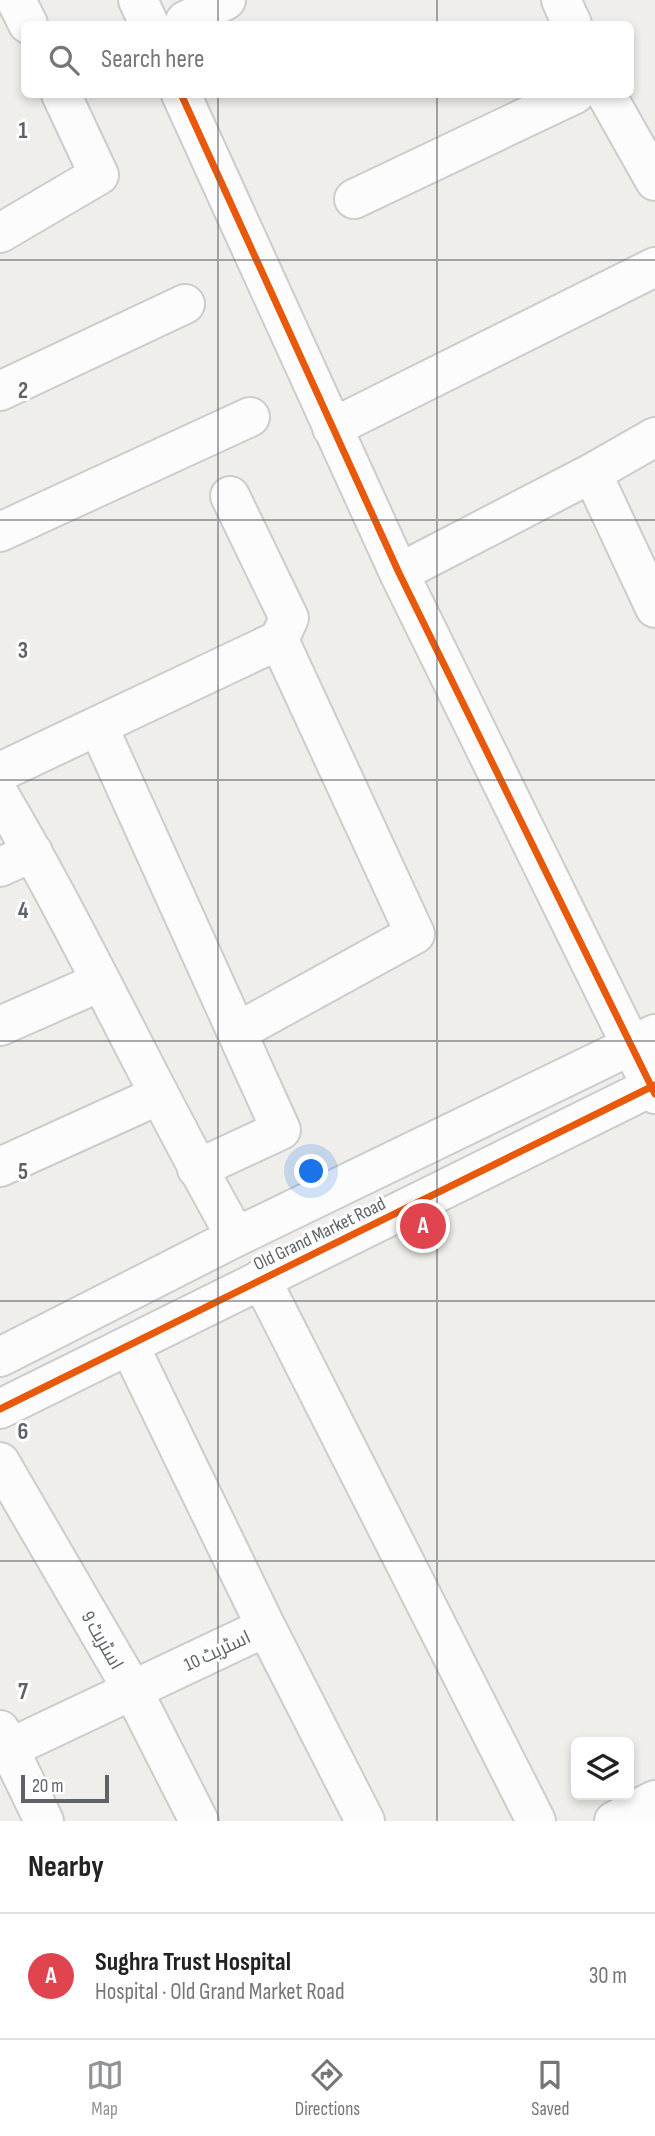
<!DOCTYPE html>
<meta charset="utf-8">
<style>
:root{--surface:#fff;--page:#f2f2f2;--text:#222;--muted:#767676;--line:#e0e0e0;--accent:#919496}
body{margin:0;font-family:"Sofia Sans Condensed",Cairo,sans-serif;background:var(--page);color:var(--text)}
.controls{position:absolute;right:21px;bottom:21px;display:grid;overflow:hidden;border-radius:10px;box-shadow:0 4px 10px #0003}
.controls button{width:63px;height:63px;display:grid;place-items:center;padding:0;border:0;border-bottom:2px solid var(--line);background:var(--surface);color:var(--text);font:35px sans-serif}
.scale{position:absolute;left:21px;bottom:18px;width:88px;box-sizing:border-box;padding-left:7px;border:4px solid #5f6368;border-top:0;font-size:19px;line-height:24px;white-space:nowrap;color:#5f6368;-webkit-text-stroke:5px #fff;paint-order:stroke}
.you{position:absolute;left:312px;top:1172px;width:24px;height:24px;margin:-18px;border:5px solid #fff;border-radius:50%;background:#1a73e8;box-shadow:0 0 0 10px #1a73e833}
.badge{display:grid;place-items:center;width:46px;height:46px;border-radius:50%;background:var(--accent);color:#fff;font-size:23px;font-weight:700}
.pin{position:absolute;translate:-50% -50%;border:4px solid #fff;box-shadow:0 2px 7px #0006}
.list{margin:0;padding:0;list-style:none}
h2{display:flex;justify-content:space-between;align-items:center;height:91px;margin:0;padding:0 28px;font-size:30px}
h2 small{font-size:23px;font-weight:400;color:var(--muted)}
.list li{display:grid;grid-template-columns:46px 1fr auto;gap:21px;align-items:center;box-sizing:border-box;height:126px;padding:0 28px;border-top:2px solid var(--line)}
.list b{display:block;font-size:26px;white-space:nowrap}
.list p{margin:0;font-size:23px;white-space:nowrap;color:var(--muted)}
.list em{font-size:23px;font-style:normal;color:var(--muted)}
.icon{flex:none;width:38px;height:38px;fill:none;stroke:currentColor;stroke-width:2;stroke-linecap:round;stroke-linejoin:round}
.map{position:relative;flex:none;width:655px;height:1821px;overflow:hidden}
.search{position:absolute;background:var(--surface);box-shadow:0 4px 10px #0003;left:21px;right:21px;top:21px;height:77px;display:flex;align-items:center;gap:18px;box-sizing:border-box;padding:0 24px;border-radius:10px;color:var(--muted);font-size:26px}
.sheet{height:217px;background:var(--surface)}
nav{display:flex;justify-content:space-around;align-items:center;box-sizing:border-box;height:98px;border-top:2px solid var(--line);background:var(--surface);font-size:19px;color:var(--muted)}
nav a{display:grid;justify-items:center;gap:4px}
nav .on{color:var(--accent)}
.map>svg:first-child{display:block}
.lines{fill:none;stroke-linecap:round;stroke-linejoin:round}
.minor-casing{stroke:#cbcccc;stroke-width:42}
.minor{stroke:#fdfcfc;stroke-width:38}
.cycleway-casing{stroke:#fff;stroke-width:11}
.cycleway{stroke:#e8590c;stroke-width:7}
.grid{fill:none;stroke:#5f6368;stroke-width:2;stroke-opacity:0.55}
.labels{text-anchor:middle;stroke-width:6;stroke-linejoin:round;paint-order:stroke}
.street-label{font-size:19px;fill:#5f6368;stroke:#fff}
.grid-label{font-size:23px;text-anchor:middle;font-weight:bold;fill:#5f6368;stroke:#fff;stroke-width:6;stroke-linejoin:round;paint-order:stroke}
</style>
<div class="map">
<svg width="655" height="1821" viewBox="0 0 655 1821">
<rect width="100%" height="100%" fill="#efeeea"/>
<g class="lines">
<g class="minor-casing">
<path id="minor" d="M16,0L28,24
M138,0L149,24
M561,0L572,24
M185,21L226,0
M181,94L399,573L655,1094
M606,94L655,181
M354,199L575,94
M0,233L99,175L61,94
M0,391L185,304
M332,428L655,267
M592,473L655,608
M0,532L250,417
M399,573L592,473L655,437
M98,726L281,1130L197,1169
M0,772L279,640L289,618L230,496
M0,796C85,940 154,1093 236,1237
M0,867L33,852
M0,1026L100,982
M237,1032L415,934L279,640
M0,1167L159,1095
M261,1279L536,1821
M129,1345L266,1627
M0,1357L236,1237L655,1034
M0,1409L655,1085
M0,1462L132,1689L199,1821
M0,1730L44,1821
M10,1748L266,1627L365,1821
M614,1821L655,1800"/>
</g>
<use href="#minor" class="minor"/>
<g class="cycleway-casing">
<path id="cycleway" d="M181,94L399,573L655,1094
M0,1409L655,1085"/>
</g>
<use href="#cycleway" class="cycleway"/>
</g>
<path class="grid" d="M218,0V24M437,0V24M218,94V1821M437,94V1821M0,260H655M0,520H655M0,780H655M0,1041H655M0,1301H655M0,1561H655"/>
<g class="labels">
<g class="street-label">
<text transform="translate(319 1233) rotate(-26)" y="7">Old Grand Market Road</text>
<text transform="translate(103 1640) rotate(60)" y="7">اسٹریٹ 9</text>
<text transform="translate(217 1650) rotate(-25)" y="7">اسٹریٹ 10</text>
</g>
</g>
<g class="grid-label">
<text x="23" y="138">1</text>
<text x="23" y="398">2</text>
<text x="23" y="658">3</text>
<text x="23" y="918">4</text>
<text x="23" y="1179">5</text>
<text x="23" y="1439">6</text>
<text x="23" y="1699">7</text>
</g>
</svg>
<div class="controls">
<button><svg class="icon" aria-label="layers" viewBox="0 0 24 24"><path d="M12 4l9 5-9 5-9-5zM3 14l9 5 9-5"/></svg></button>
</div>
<div class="scale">20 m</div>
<div class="you"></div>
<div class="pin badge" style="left:423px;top:1226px;background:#e0444e">A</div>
<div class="search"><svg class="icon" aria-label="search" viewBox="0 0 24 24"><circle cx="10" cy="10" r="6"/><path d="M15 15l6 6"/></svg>Search here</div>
</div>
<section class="sheet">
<h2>Nearby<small></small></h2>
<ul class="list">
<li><span class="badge" style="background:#e0444e">A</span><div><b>Sughra Trust Hospital</b><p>Hospital · Old Grand Market Road</p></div><em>30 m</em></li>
</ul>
</section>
<nav>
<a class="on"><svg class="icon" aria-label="map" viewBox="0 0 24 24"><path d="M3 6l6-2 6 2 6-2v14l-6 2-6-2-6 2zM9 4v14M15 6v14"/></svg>Map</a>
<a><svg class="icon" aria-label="directions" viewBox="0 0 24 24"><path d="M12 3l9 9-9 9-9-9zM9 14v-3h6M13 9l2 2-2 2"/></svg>Directions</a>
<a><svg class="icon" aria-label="saved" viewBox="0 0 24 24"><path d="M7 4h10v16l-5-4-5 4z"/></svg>Saved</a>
</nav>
